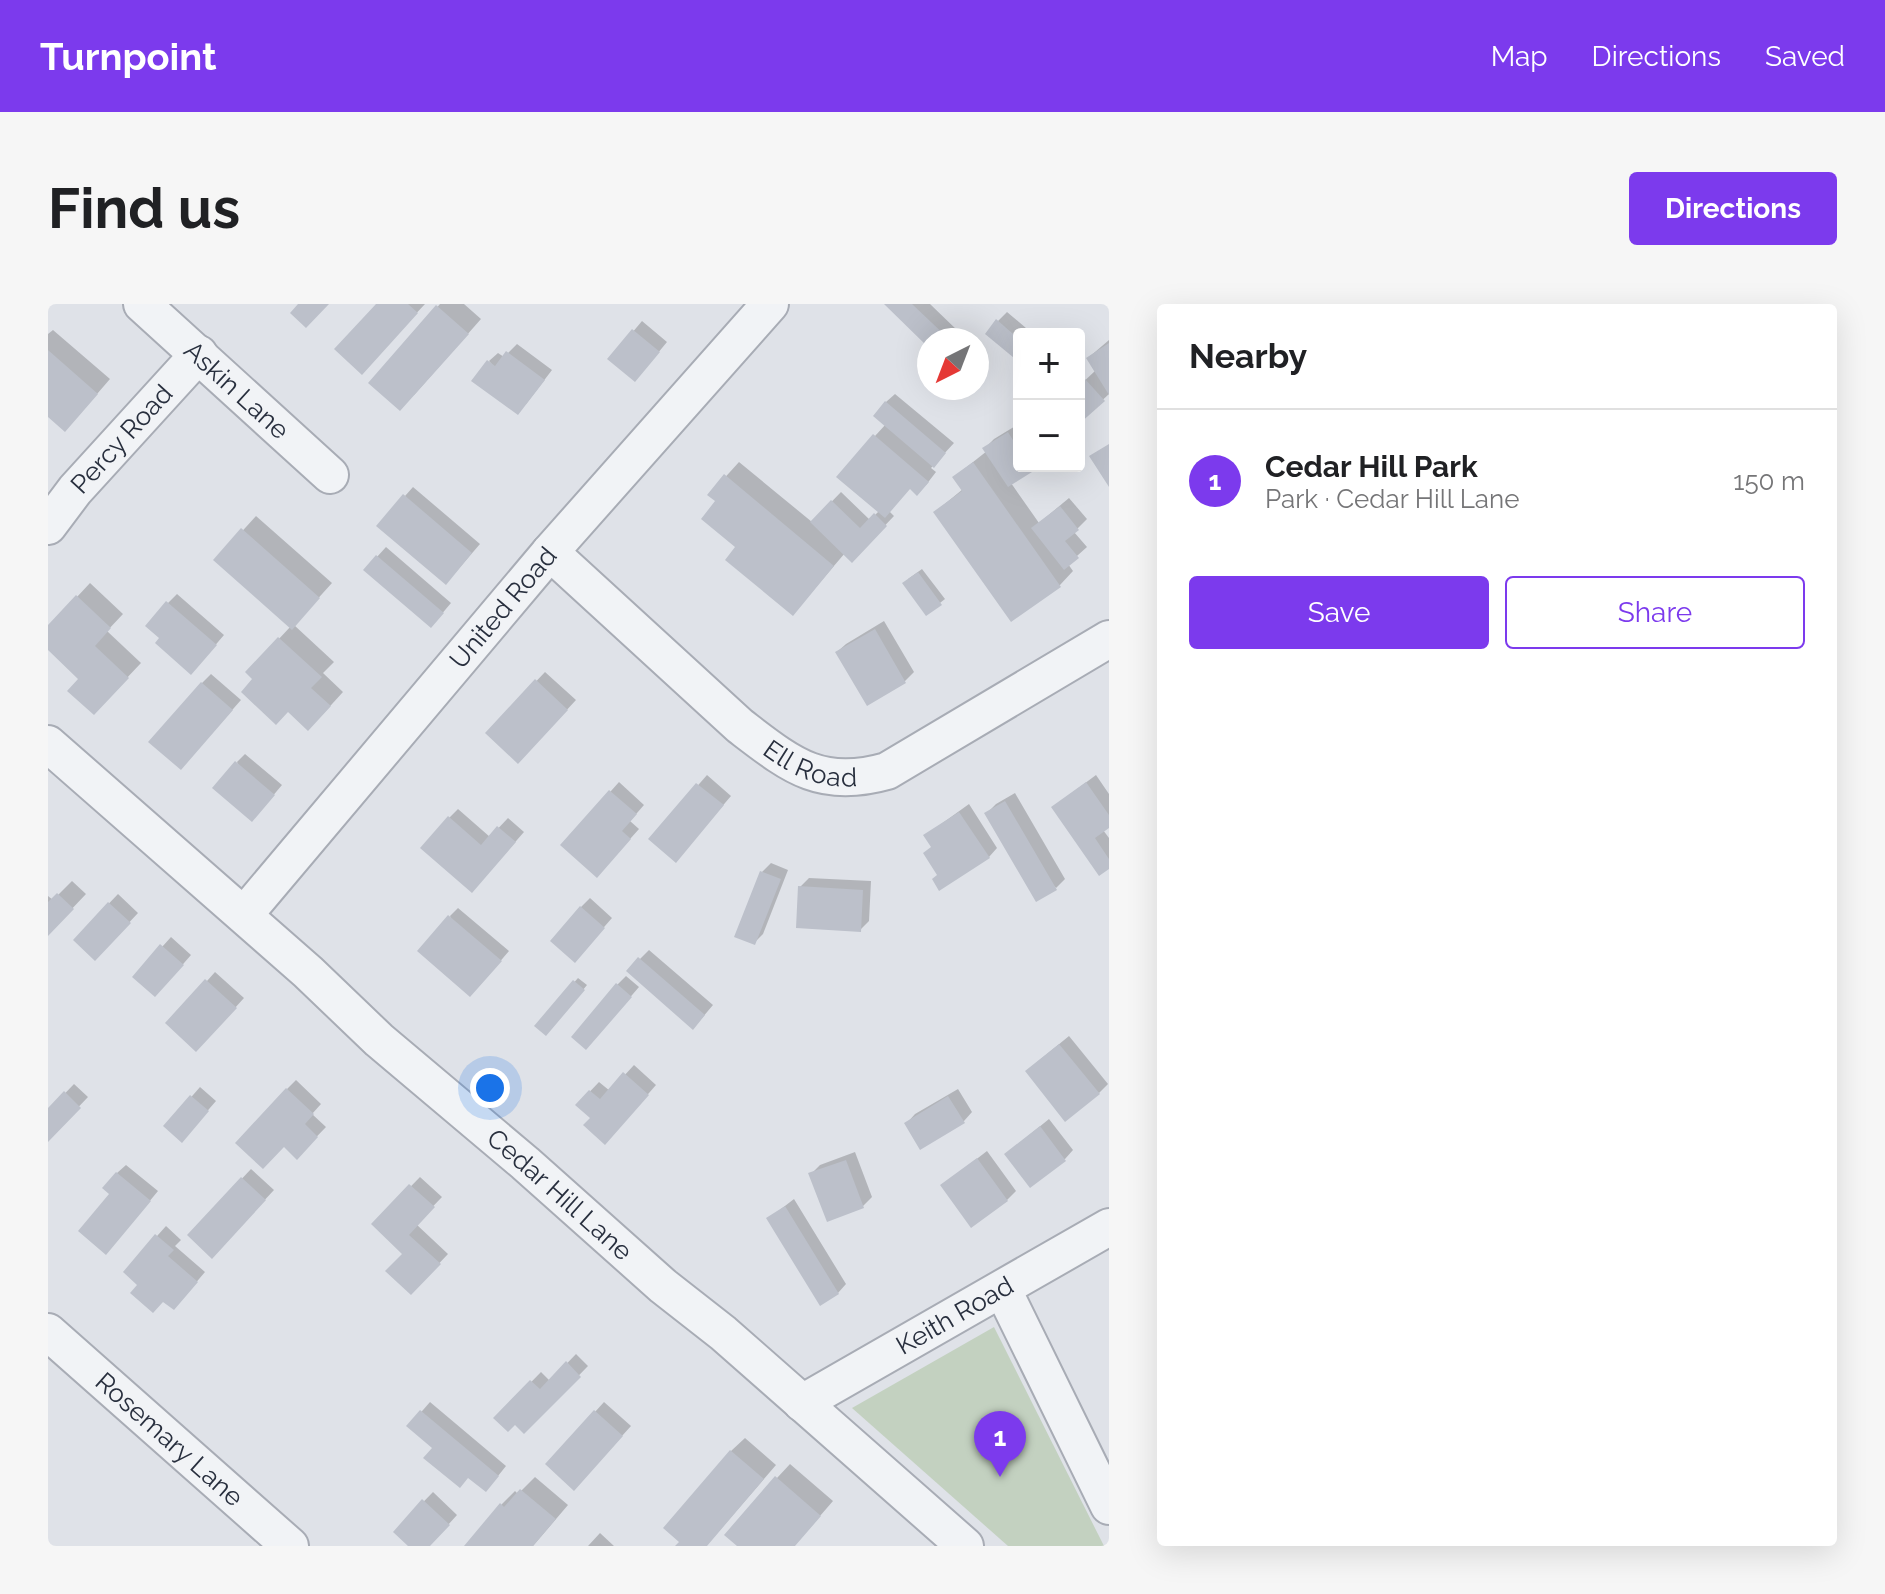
<!DOCTYPE html>
<meta charset="utf-8">
<style>
:root{--surface:#fff;--page:#f6f6f6;--text:#202124;--muted:#757577;--line:#e0e0e0;--accent:#7c3aed}
body{margin:0;font-family:Raleway,sans-serif;background:var(--page);color:var(--text)}
.controls{position:absolute;right:24px;top:24px;display:grid;overflow:hidden;border-radius:8px;box-shadow:0 8px 32px #0002}
.controls button{width:72px;height:72px;display:grid;place-items:center;padding:0;border:0;border-bottom:2px solid var(--line);background:var(--surface);color:var(--text);font:40px sans-serif}
.compass{position:absolute;left:869px;top:24px;width:72px;height:72px;border-radius:50%;background:var(--surface);box-shadow:0 8px 32px #0002;rotate:222deg}
.you{position:absolute;left:442px;top:784px;width:28px;height:28px;margin:-20px;border:6px solid #fff;border-radius:50%;background:#1a73e8;box-shadow:0 0 0 12px #1a73e833}
.badge{display:grid;place-items:center;width:52px;height:52px;border-radius:50%;background:var(--accent);color:#fff;font-size:26px;font-weight:700}
.pin{position:absolute;translate:-50% -66px;filter:drop-shadow(0 2px 4px #0008)}
.pin::after{content:'';position:absolute;top:42px;width:28px;height:24px;background:inherit;clip-path:polygon(0 0,100% 0,50% 100%)}
.list{margin:0;padding:0;list-style:none}
h2{display:flex;justify-content:space-between;align-items:center;height:104px;margin:0;padding:0 32px;font-size:34px}
h2 small{font-size:26px;font-weight:400;color:var(--muted)}
.list li{display:grid;grid-template-columns:52px 1fr auto;gap:24px;align-items:center;box-sizing:border-box;height:144px;padding:0 32px;border-top:2px solid var(--line)}
.list b{display:block;font-size:30px;white-space:nowrap}
.list p{margin:0;font-size:26px;white-space:nowrap;color:var(--muted)}
.list em{font-size:26px;font-style:normal;color:var(--muted)}
.actions{display:flex;gap:16px;padding:24px 32px}
.actions a{flex:1;padding:18px 0;border:2px solid var(--accent);border-radius:8px;text-align:center;font-size:28px;color:var(--accent)}
.actions .main{background:var(--accent);color:#fff}
.map{position:relative;flex:none;width:1061px;height:1242px;overflow:hidden;border-radius:8px}
header{display:flex;align-items:center;gap:48px;box-sizing:border-box;height:112px;padding:0 40px;background:var(--accent);color:#fff}
header strong{font-size:38px}
nav{display:flex;gap:44px;margin-inline-start:auto;font-size:28px}
.intro{display:flex;align-items:center;justify-content:space-between;box-sizing:border-box;height:192px;padding:0 48px}
h1{margin:0;font-size:56px}
.button{padding:20px 36px;border-radius:8px;background:var(--accent);color:#fff;font-size:28px;font-weight:700}
main{display:flex;gap:48px;padding:0 48px}
aside{flex:1;background:var(--surface);border-radius:8px;box-shadow:0 8px 32px #0002}
.map>svg:first-child{display:block}
.green{fill:#c3d1c0}
.shadow{fill:#0003}
.building{fill:#bcc0ca}
.lines{fill:none;stroke-linecap:round;stroke-linejoin:round}
.street-casing{stroke:#a8acb5;stroke-width:40}
.street{stroke:#f1f3f6;stroke-width:36}
.labels{text-anchor:middle;stroke-width:8;stroke-linejoin:round;paint-order:stroke}
.street-label{font-size:26px;fill:#282f3e;stroke:#eef1f5}
</style>
<header>
<strong>Turnpoint</strong>
<nav><a>Map</a><a>Directions</a><a>Saved</a></nav>
</header>
<div class="intro"><h1>Find us</h1><a class="button">Directions</a></div>
<main>
<div class="map">
<svg width="1061" height="1242" viewBox="0 0 1061 1242">
<rect width="100%" height="100%" fill="#dfe2e8"/>
<path class="green" d="M946,1023L1056,1242H960L804,1104Z"/>
<path class="shadow" d="M330,0H377L322,59Z
M392,0H416L433,15L366,91L323,79Z
M839,0H882L910,27L901,36H881V41Z
M959,8L985,30H971V56L950,17Z
M594,17L619,38L595,67L562,55Z
M5,26L62,75L30,112L0,111V30Z
M1061,36V90L1031,118V82L1048,66L1040,54Z
M469,40L504,66L478,100L441,57L450,49L456,53Z
M847,90L906,139L883,164L888,168L878,181L862,183L841,207L846,212L804,256L797,249L745,310L690,243L670,197L662,190L691,158L764,218L793,188L822,216L831,207L827,132L838,120V98Z
M969,121L971,162H988L963,179L991,219L1021,194L1039,215L1026,228L1039,243L1020,260L1025,267L1012,281L963,315L887,208L915,185L906,173L939,147L937,144L946,135Z
M365,183L432,240L407,269L357,192Z
M208,212L284,279L246,321L286,358L275,369L295,388L274,411L200,368L243,322L168,256Z
M338,243L403,299L392,312L318,265Z
M874,265L897,295L878,310L860,275Z
M42,279L75,310L59,327L93,359L59,395L0,343V324Z
M129,290L176,331L152,359L114,334L120,299Z
M836,317L866,368L857,377L820,399L789,348L798,340Z
M497,368L528,396L479,449L439,429Z
M163,370L193,396L141,455L154,379Z
M197,450L234,481L212,507L189,458Z
M659,471L683,492L636,547L603,535Z
M1048,471L1061,490V522L1055,526L1061,534V562L1005,503Z
M571,478L596,501L582,517L591,525L558,562L515,541Z
M967,489L1017,575L1008,584L939,509L948,500Z
M921,500L949,544L941,553L891,570L885,542L878,531Z
M410,505L442,533L460,514L476,528L433,577L401,514Z
M723,559L740,566L715,630L707,638L714,568Z
M761,574L823,577L821,617L812,626L752,583Z
M24,577L38,590L0,630V592L5,596Z
M70,590L90,609L47,655L27,635Z
M542,594L564,614L535,647L533,603Z
M410,604L461,647L431,682L402,612Z
M123,633L143,651L116,682L87,673Z
M601,646L665,701L654,714L580,667Z
M167,668L196,694L157,737L159,677Z
M578,672L591,683L547,734L569,681Z
M530,674L539,681L502,726L488,722Z
M1021,732L1060,780L1051,789L988,759Z
M586,761L608,781L566,829L530,800L551,778L562,787Z
M248,776L273,800L264,810L278,823L249,853L239,785Z
M26,780L40,793L0,835V807Z
M152,783L168,797L142,827L118,822Z
M910,785L924,808L916,817L859,819L867,810Z
M1001,815L1025,846L1017,855L958,850Z
M939,847L968,887L959,896L895,881Z
M807,848L824,893L815,902L763,870L772,861Z
M78,861L110,887L67,939L64,890L69,869Z
M203,865L226,886L173,943L141,931Z
M372,873L394,893L368,920L400,950L363,989L357,950L326,920Z
M746,895L798,980L790,989L720,915Z
M118,922L133,936L127,942L157,968L134,995H116L77,968Z
M528,1050L540,1062L476,1128L467,1118L448,1114L493,1068L502,1077Z
M382,1098L458,1162L446,1177L387,1144L361,1122Z
M556,1098L583,1122L535,1175L500,1160Z
M697,1134L728,1161L658,1242H630L683,1147Z
M742,1160L785,1197L746,1242H692L729,1174Z
M487,1173L520,1201L485,1242H418L454,1200L467,1187L470,1190Z
M385,1188L409,1211L381,1242H363L347,1227Z
M552,1229L566,1242H540Z"/>
<path class="building" d="M250,0H281L258,24L242,9Z
M328,0H360L370,9L314,71L286,45Z
M836,0H864L902,36H881V44Z
M388,1L421,30L352,107L320,79Z
M948,15L971,35V58L937,30Z
M584,25L612,48L587,78L559,55Z
M1061,39V91L1038,54Z
M0,46L50,90L17,128L0,113Z
M458,47L497,76L470,111L423,77L439,56L447,62Z
M1037,75L1057,97L1031,120V80Z
M837,97L898,149L886,164L825,112Z
M960,128L971,146V162H981L984,168L960,183L934,144Z
M825,130L881,178L869,192L862,185L837,214L788,173Z
M1061,140V183L1041,152Z
M925,158L1013,283L963,318L885,208L914,187L904,173Z
M676,170L786,262L745,312L677,256L687,243L653,215L667,197L659,191Z
M355,190L424,249L398,281L328,222Z
M783,196L812,224L826,209L839,222L804,259L762,218Z
M1012,202L1031,226L1017,237L1031,254L1016,266L983,224Z
M193,224L272,294L244,326L165,256Z
M328,251L396,309L383,324L315,266Z
M870,268L894,301L878,312L854,279Z
M28,291L63,324L47,342L81,374L46,411L19,387L30,375L0,346V321Z
M118,297L169,341L143,371L107,339L111,334L97,322Z
M827,325L858,379L819,402L787,348Z
M230,333L274,373L263,384L283,402L260,427L240,408L228,421L193,388L204,375L197,368Z
M487,375L520,406L470,460L437,429Z
M153,378L185,406L133,466L100,438Z
M187,457L227,491L204,518L164,484Z
M1038,478L1061,511V524L1047,534L1061,555V565L1051,572L1003,503Z
M648,479L676,501L628,559L600,535Z
M561,486L589,510L574,527L583,535L549,574L512,541Z
M957,497L1009,586L988,598L936,509Z
M911,508L942,554L891,587L884,575L889,571L875,549L883,543L875,531Z
M400,512L433,541L449,522L468,538L424,589L372,544Z
M712,567L733,575L707,641L686,633Z
M750,582L815,586L813,628L748,624Z
M9,589L26,605L0,632V598Z
M60,598L83,619L47,657L25,636Z
M532,602L557,624L527,659L502,637Z
M400,611L454,657L422,693L369,647Z
M112,640L136,661L107,693L84,673Z
M590,653L657,711L645,726L578,667Z
M157,675L189,704L148,748L117,719Z
M525,676L537,686L498,732L486,722Z
M568,679L584,693L538,746L523,733Z
M1011,740L1052,790L1017,818L977,767Z
M575,768L601,791L557,841L535,821L542,814L527,801L541,786L552,795Z
M238,784L266,810L257,820L270,833L249,856L236,843L215,865L187,839Z
M16,787L33,804L0,838V804Z
M142,791L161,807L134,839L115,822Z
M900,792L917,819L872,846L856,819Z
M992,822L1018,857L982,884L956,850Z
M929,854L960,897L923,924L892,881Z
M798,856L816,904L779,918L760,869Z
M68,868L103,897L58,951L30,927L61,890L54,884Z
M193,873L218,896L164,955L139,931Z
M361,880L387,903L361,931L393,960L363,991L337,967L354,950L323,920Z
M737,902L791,990L772,1002L718,914Z
M107,930L126,946L120,952L150,978L126,1006L115,998L105,1009L82,989L89,981L75,968Z
M518,1057L533,1073L476,1130L467,1121L460,1128L445,1114L482,1076L492,1085Z
M372,1106L451,1172L438,1188L420,1174L412,1184L375,1154L384,1144L358,1122Z
M546,1106L575,1132L526,1187L497,1160Z
M682,1146L716,1175L659,1242H627L631,1238L615,1224Z
M727,1172L773,1212L747,1242H689L676,1231Z
M472,1185L508,1215L485,1242H416L452,1199L456,1203Z
M374,1195L402,1221L382,1242H360L345,1228Z"/>
<g class="lines">
<g class="street-casing">
<g id="street">
<path id="s1" d="M94,0L282,171"/>
<path id="s2" d="M0,222L27,186L151,50"/>
<path id="s3" d="M502,248L692,422C743,461 772,486 839,467L1061,335"/>
<path id="s4" d="M0,440L260,668L331,736L477,859L615,982L675,1029L917,1242"/>
<path id="s5" d="M196,611L502,248L722,0"/>
<path d="M955,986L1061,1202"/>
<path id="s6" d="M0,1028L242,1242"/>
<path id="s7" d="M754,1099L1061,923"/>
</g>
</g>
<use href="#street" class="street"/>
</g>
<g class="labels">
<g class="street-label">
<text dy="9" stroke="none"><textPath href="#s1" startOffset="128">Askin Lane</textPath></text>
<text dy="9" stroke="none"><textPath href="#s2" startOffset="114">Percy Road</textPath></text>
<text dy="9" stroke="none"><textPath href="#s5" startOffset="402">United Road</textPath></text>
<text dy="9" stroke="none"><textPath href="#s3" startOffset="340">Ell Road</textPath></text>
<text dy="9" stroke="none"><textPath href="#s4" startOffset="682">Cedar Hill Lane</textPath></text>
<text dy="9" stroke="none"><textPath href="#s7" startOffset="176">Keith Road</textPath></text>
<text dy="9" stroke="none"><textPath href="#s6" startOffset="162">Rosemary Lane</textPath></text>
</g>
</g>
</svg>
<div class="controls">
<button>+</button>
<button>−</button>
</div>
<svg class="compass" viewBox="-18 -18 36 36"><path d="M0-13l5 13h-10z" fill="#e53935"/><path d="M0 13l5-13h-10z" fill="#757577"/></svg>
<div class="you"></div>
<div class="pin badge" style="left:952px;top:1173px">1</div>
</div>
<aside>
<h2>Nearby<small></small></h2>
<ul class="list">
<li><span class="badge">1</span><div><b>Cedar Hill Park</b><p>Park · Cedar Hill Lane</p></div><em>150 m</em></li>
</ul>
<div class="actions"><a class="main">Save</a><a>Share</a></div>
</aside>
</main>
